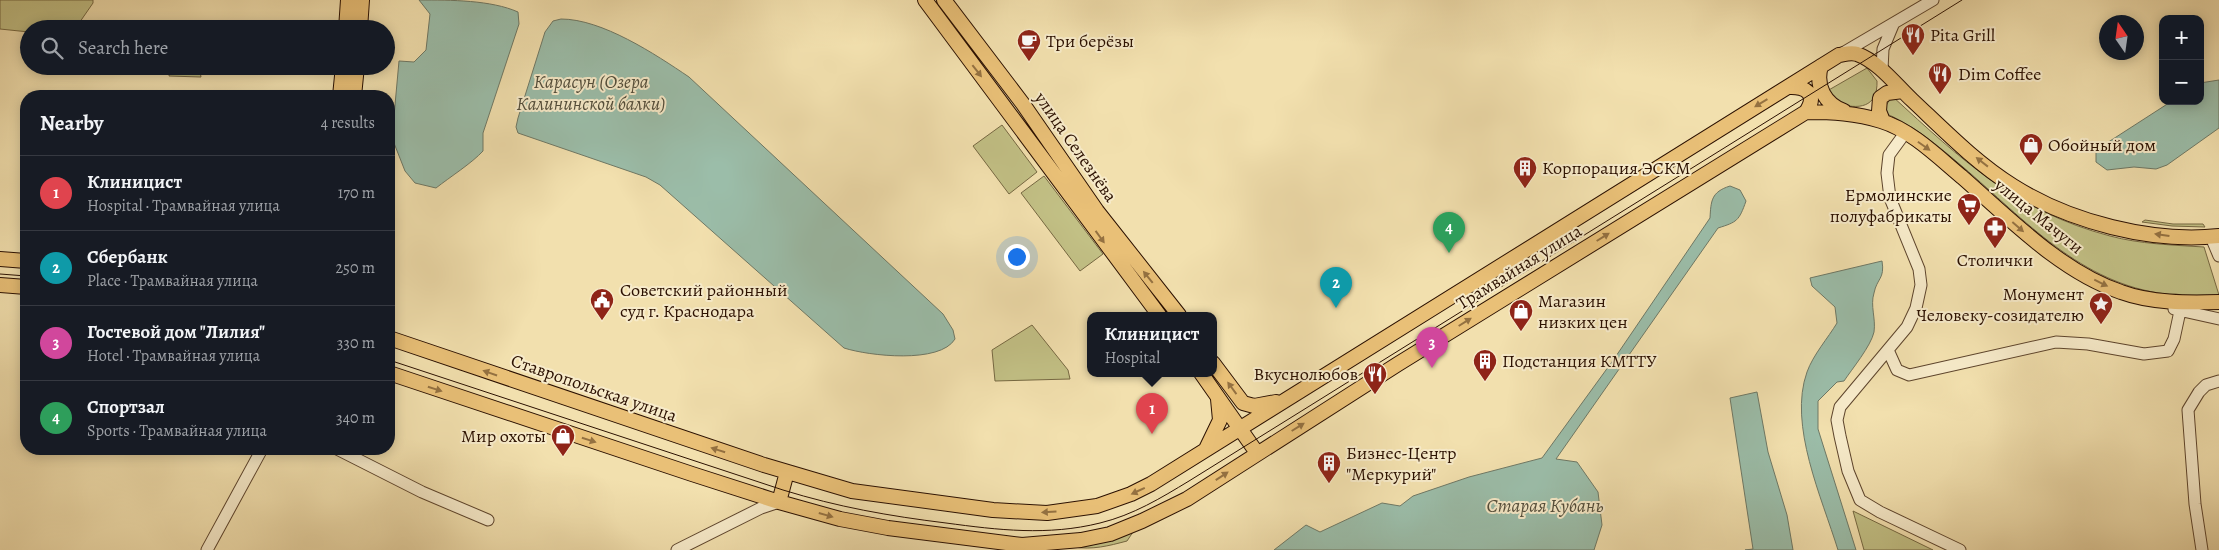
<!DOCTYPE html>
<meta charset="utf-8">
<style>
:root{--surface:#171b24;--page:#20242c;--text:#f1f3f6;--muted:#9ea1a6;--line:#363941;--accent:#ea580c}
body{margin:0;font-family:Alegreya,serif;background:var(--page);color:var(--text)}
.controls{position:absolute;right:15px;top:15px;display:grid;overflow:hidden;border-radius:10px;box-shadow:0 2px 12px #0003}
.controls button{width:45px;height:45px;display:grid;place-items:center;padding:0;border:0;border-bottom:1px solid var(--line);background:var(--surface);color:var(--text);font:25px sans-serif}
.compass{position:absolute;left:2099px;top:15px;width:45px;height:45px;border-radius:50%;background:var(--surface);box-shadow:0 2px 12px #0003;rotate:347deg}
.you{position:absolute;left:1016px;top:256px;width:18px;height:18px;margin:-12px;border:4px solid #fff;border-radius:50%;background:#1a73e8;box-shadow:0 0 0 8px #1a73e833}
.badge{display:grid;place-items:center;width:32px;height:32px;border-radius:50%;background:var(--accent);color:#fff;font-size:16px;font-weight:700}
.pin{position:absolute;translate:-50% -41px;filter:drop-shadow(0 1px 2px #0008)}
.pin::after{content:'';position:absolute;top:26px;width:18px;height:15px;background:inherit;clip-path:polygon(0 0,100% 0,50% 100%)}
.popup{position:absolute;left:1087px;top:312px;width:130px;height:65px;box-sizing:border-box;display:grid;place-content:center;border-radius:10px;background:var(--surface);filter:drop-shadow(0 1px 4px #0005);font-size:16px;white-space:nowrap;color:var(--muted)}
.popup b{font-size:19px;color:var(--text)}
.popup::after{content:'';position:absolute;left:50%;top:100%;margin-left:-10px;border:10px solid transparent;border-top-color:var(--surface)}
.list{margin:0;padding:0;list-style:none}
h2{display:flex;justify-content:space-between;align-items:center;height:65px;margin:0;padding:0 20px;font-size:21px}
h2 small{font-size:16px;font-weight:400;color:var(--muted)}
.list li{display:grid;grid-template-columns:32px 1fr auto;gap:15px;align-items:center;box-sizing:border-box;height:75px;padding:0 20px;border-top:1px solid var(--line)}
.list b{display:block;font-size:19px;white-space:nowrap}
.list p{margin:0;font-size:16px;white-space:nowrap;color:var(--muted)}
.list em{font-size:16px;font-style:normal;color:var(--muted)}
.icon{flex:none;width:28px;height:28px;fill:none;stroke:currentColor;stroke-width:2;stroke-linecap:round;stroke-linejoin:round}
.map{position:relative;flex:none;width:2219px;height:550px;overflow:hidden}
.search{position:absolute;background:var(--surface);box-shadow:0 2px 12px #0003;left:20px;top:20px;width:375px;height:55px;display:flex;align-items:center;gap:12px;box-sizing:border-box;padding:0 18px;border-radius:28px;color:var(--muted);font-size:19px}
.panel{position:absolute;background:var(--surface);box-shadow:0 2px 12px #0003;left:20px;top:90px;width:375px;height:365px;border-radius:20px}
.map>svg:first-child{display:block}
.green{fill:#c2c085;stroke:#766842}
.water{fill:#9bbda9;stroke:#6e7865}
.lines{fill:none;stroke-linecap:round;stroke-linejoin:round}
.minor-casing{stroke:#5d442c;stroke-width:13}
.major-casing{stroke:#2b1000;stroke-width:16}
.minor{stroke:#f7ebca;stroke-width:11}
.major{stroke:#e9c077;stroke-width:14}
.tram{stroke:#2b1000;stroke-width:1}
.oneway{fill:#947141}
.labels{text-anchor:middle;stroke-width:4;stroke-linejoin:round;paint-order:stroke}
.poi-label{font-size:18px;fill:#2b1000;stroke:#f7ebca;text-anchor:start}
.street-label{font-size:18px;fill:#2b1000;stroke:#f7ebca}
.water-label{font-size:19px;font-style:italic;fill:#524d3b;stroke:#f7ebca}
</style>
<div class="map">
<svg width="2219" height="550" viewBox="0 0 2219 550">
<rect width="100%" height="100%" fill="#f2e0ae"/>
<filter id="stains"><feTurbulence type="fractalNoise" baseFrequency=".004" numOctaves="4"/><feColorMatrix values="0 0 0 0 .2 0 0 0 0 .09 0 0 0 0 .02 0 0 0 .5 -.17"/></filter>
<radialGradient id="worn" r=".72"><stop offset=".6" stop-color="#630" stop-opacity="0"/><stop offset="1" stop-color="#630" stop-opacity=".3"/></radialGradient>
<path class="green" d="M0,0H93V3L75,29H29V32L0,29Z
M170,66H199L201,77L169,76Z
M1867,68L1877,81C1878,108 1858,110 1837,103L1827,91Z
M1892,96C1962,160 2015,211 2110,236C2140,244 2172,245 2204,247L2219,295C2201,295 2183,296 2166,294C2081,284 2025,220 1963,167C1938,146 1913,124 1882,112Z
M1002,125L1037,172L1009,194L973,146Z
M1044,176L1103,254L1080,271L1021,193Z
M2145,220L2173,224H2203L2205,227L2172,226L2142,222Z
M1032,325L1068,370L1070,379L995,381L992,350Z
M1853,511L1933,550H1864Z
M1133,532L1127,541C1108,546 1093,550 1073,547Z"/>
<path class="water" d="M419,0C451,0 491,0 518,12L519,24L483,133V151C472,163 450,177 436,188L415,183L405,171L392,138L399,61L414,62L426,50L430,14Z
M561,19C602,19 655,54 689,77L943,314L953,330L955,339C940,364 869,356 844,348L660,185L646,177L518,133L516,127L518,118L545,32L553,21Z
M2219,80V128L2167,165L2156,169L2134,167L2107,170L2096,162V150L2172,101H2200V83Z
M1730,186L1740,190L1746,201C1739,221 1737,222 1718,228L1556,459L1577,462L1598,492L1602,525L1594,550H1274L1306,525L1320,532L1382,503L1400,506L1413,496L1469,477L1542,458L1614,359L1710,218C1711,201 1711,192 1730,186Z
M1882,261C1885,279 1877,278 1874,293C1870,306 1876,318 1874,332C1871,346 1852,369 1844,381L1837,382L1818,401V429L1856,550H1838C1822,498 1788,425 1807,372C1813,355 1828,338 1837,323L1835,307L1812,286L1810,278Z
M1757,392L1768,452L1787,515L1793,550H1745L1753,549L1730,398Z"/>
<g class="lines">
<g class="minor-casing">
<path id="minor" d="M1841,54L1933,0
M1882,70L1883,49L1893,25
M1905,133L1889,155L1887,173L1890,198L1919,269L1921,285L1916,308L1907,327L1840,407L1837,420L1840,436L1848,471L1860,500L1880,512L1960,550
M2211,237L2219,256
M2174,309L2219,319
M1888,350L1897,370L1909,375L2056,342L2088,344L2144,354L2168,351L2174,339L2180,311
M337,449L422,492L488,520
M207,550L262,449
M677,550L761,508L779,502
M2202,550L2195,504L2188,410L2199,392L2206,385L2219,381"/>
</g>
<g class="major-casing">
<path id="major" d="M925,0L1159,315
M944,0L1023,104L1097,211L1179,315
M346,29L348,0
M360,29L362,0
M1821,66C1815,86 1825,104 1844,111
M340,96L343,66
M354,96L357,66
M1806,112C1832,112 1856,113 1881,121C1911,130 1938,157 1962,177C2009,218 2061,272 2121,292C2151,303 2187,303 2219,302
M1883,121L1879,111L1880,98L1887,93L1903,91
M0,259L26,261
M0,285L26,287
M389,338L764,465L852,491L993,510L1047,513L1097,506L1131,494L1151,484L1839,55C1845,54 1851,52 1857,54C1879,62 1896,85 1912,100C1944,130 1976,163 2013,186C2070,222 2151,243 2219,236
M1213,363L1243,403L1254,406L1276,402
M389,373L692,474L779,502L840,519L888,528L1022,545L1081,540L1110,534L1142,521L1187,499L1398,364L1806,112C1818,94 1806,86 1788,87
M1201,373L1257,453
M1206,449L1220,420L1218,399
M779,502L787,472"/>
</g>
<use href="#minor" class="minor"/>
<use href="#major" class="major"/>
<path class="tram" d="M0,274L26,276
M389,360L783,490C838,507 889,516 946,523C998,530 1048,536 1100,523C1133,515 1161,498 1189,481L1962,0"/>
</g>
<defs><path id="oneway-solid" d="M-6-.8H1V-3.2L6.5 0L1 3.2V.8H-6Z" transform="scale(1.25)"/></defs>
<g class="oneway">
<use href="#oneway-solid" transform="translate(977 71) rotate(52)"/>
<use href="#oneway-solid" transform="translate(1761 103) rotate(149)"/>
<use href="#oneway-solid" transform="translate(1924 146) rotate(35)"/>
<use href="#oneway-solid" transform="translate(1982 162) rotate(-142)"/>
<use href="#oneway-solid" transform="translate(2018 227) rotate(41)"/>
<use href="#oneway-solid" transform="translate(2162 235) rotate(-172)"/>
<use href="#oneway-solid" transform="translate(1100 237) rotate(54)"/>
<use href="#oneway-solid" transform="translate(1603 237) rotate(-32)"/>
<use href="#oneway-solid" transform="translate(1148 277) rotate(-129)"/>
<use href="#oneway-solid" transform="translate(2101 283) rotate(26)"/>
<use href="#oneway-solid" transform="translate(1465 322) rotate(-32)"/>
<use href="#oneway-solid" transform="translate(490 373) rotate(-161)"/>
<use href="#oneway-solid" transform="translate(1232 388) rotate(-126)"/>
<use href="#oneway-solid" transform="translate(435 389) rotate(18)"/>
<use href="#oneway-solid" transform="translate(1298 427) rotate(-32)"/>
<use href="#oneway-solid" transform="translate(589 440) rotate(18)"/>
<use href="#oneway-solid" transform="translate(718 450) rotate(-162)"/>
<use href="#oneway-solid" transform="translate(1222 476) rotate(-33)"/>
<use href="#oneway-solid" transform="translate(1138 491) rotate(155)"/>
<use href="#oneway-solid" transform="translate(1049 512) rotate(177)"/>
<use href="#oneway-solid" transform="translate(826 515) rotate(16)"/>
</g>
<defs>
<g id="restaurant-pin" transform="scale(1.25)"><path d="M0 17L-7.5 6A9.5 9.5 0 1 1 7.5 6Z" fill="#8f2418" stroke="#f7ebca"/><path d="M-5-6h1v4h1v-4h1v4h1v-4h1v5L-1.5 .5V6h-2V.5L-5-1ZM5-6V6H3V1.5H1.5Q1.5-4 5-6Z" fill="#fff"/></g>
<g id="cafe-pin" transform="scale(1.25)"><path d="M0 17L-7.5 6A9.5 9.5 0 1 1 7.5 6Z" fill="#8f2418" stroke="#f7ebca"/><path d="M-5.5-4.5H6V0H3Q3 3.5 0 3.5H-2.5Q-5.5 3.5-5.5 0ZM3-3.2v2h1.7v-2ZM-6 4.5H4V6H-6Z" fill="#fff"/></g>
<g id="shop-pin" transform="scale(1.25)"><path d="M0 17L-7.5 6A9.5 9.5 0 1 1 7.5 6Z" fill="#8f2418" stroke="#f7ebca"/><path d="M-5-2.5h2.3a2.7 3.5 0 0 1 5.4 0H5L5.5 6h-11ZM-1.5-2.5h3a1.5 2.3 0 0 0-3 0Z" fill="#fff"/></g>
<g id="building-pin" transform="scale(1.25)"><path d="M0 17L-7.5 6A9.5 9.5 0 1 1 7.5 6Z" fill="#8f2418" stroke="#f7ebca"/><path d="M-4-6H4V6H1V3H-1V6H-4ZM-2.5-4.3h1.7v1.8h-1.7ZM.8-4.3h1.7v1.8H.8ZM-2.5-1h1.7V.8h-1.7ZM.8-1h1.7V.8H.8Z" fill="#fff"/></g>
<g id="supermarket-pin" transform="scale(1.25)"><path d="M0 17L-7.5 6A9.5 9.5 0 1 1 7.5 6Z" fill="#8f2418" stroke="#f7ebca"/><path d="M-6-5.5h2.5l.6 2H6L4.5 2H-2.5L-4.4-4H-6ZM-1.5 3.2a1.3 1.3 0 1 0 .1 0ZM3 3.2a1.3 1.3 0 1 0 .1 0Z" fill="#fff"/></g>
<g id="pharmacy-pin" transform="scale(1.25)"><path d="M0 17L-7.5 6A9.5 9.5 0 1 1 7.5 6Z" fill="#8f2418" stroke="#f7ebca"/><path d="M-2-6h4v4h4v4h-4v4h-4v-4h-4v-4h4Z" fill="#fff"/></g>
<g id="civic-pin" transform="scale(1.25)"><path d="M0 17L-7.5 6A9.5 9.5 0 1 1 7.5 6Z" fill="#8f2418" stroke="#f7ebca"/><path d="M-.6-6.5H3V-4.5H.6V-3L4-1V1h2V6H-6V1h2V-1L-.6-3ZM-1.2 2.5V6h2.4V2.5Z" fill="#fff"/></g>
<g id="sight-pin" transform="scale(1.25)"><path d="M0 17L-7.5 6A9.5 9.5 0 1 1 7.5 6Z" fill="#8f2418" stroke="#f7ebca"/><path d="M0-6L1.8-2.2L6-1.7L2.9 1.2L3.7 5.4L0 3.3L-3.7 5.4L-2.9 1.2L-6-1.7L-1.8-2.2Z" fill="#fff"/></g>
</defs>
<g fill-rule="evenodd">
<use href="#restaurant-pin" x="1913" y="35"/>
<use href="#cafe-pin" x="1029" y="41"/>
<use href="#restaurant-pin" x="1940" y="74"/>
<use href="#shop-pin" x="2031" y="145"/>
<use href="#building-pin" x="1525" y="168"/>
<use href="#supermarket-pin" x="1969" y="205"/>
<use href="#pharmacy-pin" x="1995" y="228"/>
<use href="#civic-pin" x="602" y="300"/>
<use href="#sight-pin" x="2101" y="304"/>
<use href="#shop-pin" x="1521" y="311"/>
<use href="#building-pin" x="1485" y="361"/>
<use href="#restaurant-pin" x="1375" y="374"/>
<use href="#shop-pin" x="563" y="436"/>
<use href="#building-pin" x="1329" y="463"/>
</g>
<g class="labels">
<g class="poi-label">
<text x="1930" y="41">Pita Grill</text>
<text x="1046" y="47">Три берёзы</text>
<text x="1958" y="80">Dim Coffee</text>
<text x="2048" y="151">Обойный дом</text>
<text x="1542" y="174">Корпорация ЭСКМ</text>
<text x="1952" y="201" text-anchor="end">Ермолинские<tspan x="1952" dy="21">полуфабрикаты</tspan></text>
<text x="1995" y="266" text-anchor="middle">Столички</text>
<text x="620" y="296">Советский районный<tspan x="620" dy="21">суд г. Краснодара</tspan></text>
<text x="2084" y="300" text-anchor="end">Монумент<tspan x="2084" dy="21">Человеку-созидателю</tspan></text>
<text x="1538" y="307">Магазин<tspan x="1538" dy="21">низких цен</tspan></text>
<text x="1502" y="367">Подстанция КМТТУ</text>
<text x="1358" y="380" text-anchor="end">Вкуснолюбов</text>
<text x="546" y="442" text-anchor="end">Мир охоты</text>
<text x="1346" y="459">Бизнес-Центр<tspan x="1346" dy="21">"Меркурий"</tspan></text>
</g>
<g class="street-label">
<text transform="translate(1076 147) rotate(55)" y="6">улица Селезнёва</text>
<text transform="translate(2039 216) rotate(39)" y="6">улица Мачуги</text>
<text transform="translate(1519 267) rotate(-32)" y="6">Трамвайная улица</text>
<text transform="translate(594 388) rotate(19)" y="6">Ставропольская улица</text>
</g>
<g class="water-label">
<text x="591" y="88">Карасун (Озера<tspan x="591" dy="22">Калининской балки)</tspan></text>
<text x="1545" y="512">Старая Кубань</text>
</g>
</g>
<rect width="100%" height="100%" filter="url(#stains)"/>
<rect width="100%" height="100%" fill="url(#worn)"/>
</svg>
<div class="controls">
<button>+</button>
<button>−</button>
</div>
<svg class="compass" viewBox="-18 -18 36 36"><path d="M0-13l5 13h-10z" fill="#e53935"/><path d="M0 13l5-13h-10z" fill="#9ea1a6"/></svg>
<div class="you"></div>
<div class="pin badge" style="left:1152px;top:434px;background:#e0444e">1</div>
<div class="popup"><b>Клиницист</b>Hospital</div>
<div class="pin badge" style="left:1336px;top:308px;background:#0f9aa8">2</div>
<div class="pin badge" style="left:1432px;top:368px;background:#d1479c">3</div>
<div class="pin badge" style="left:1449px;top:253px;background:#2e9e5b">4</div>
<div class="search"><svg class="icon" aria-label="search" viewBox="0 0 24 24"><circle cx="10" cy="10" r="6"/><path d="M15 15l6 6"/></svg>Search here</div>
<section class="panel">
<h2>Nearby<small>4 results</small></h2>
<ul class="list">
<li><span class="badge" style="background:#e0444e">1</span><div><b>Клиницист</b><p>Hospital · Трамвайная улица</p></div><em>170 m</em></li>
<li><span class="badge" style="background:#0f9aa8">2</span><div><b>Сбербанк</b><p>Place · Трамвайная улица</p></div><em>250 m</em></li>
<li><span class="badge" style="background:#d1479c">3</span><div><b>Гостевой дом &quot;Лилия&quot;</b><p>Hotel · Трамвайная улица</p></div><em>330 m</em></li>
<li><span class="badge" style="background:#2e9e5b">4</span><div><b>Спортзал</b><p>Sports · Трамвайная улица</p></div><em>340 m</em></li>
</ul>
</section>
</div>
